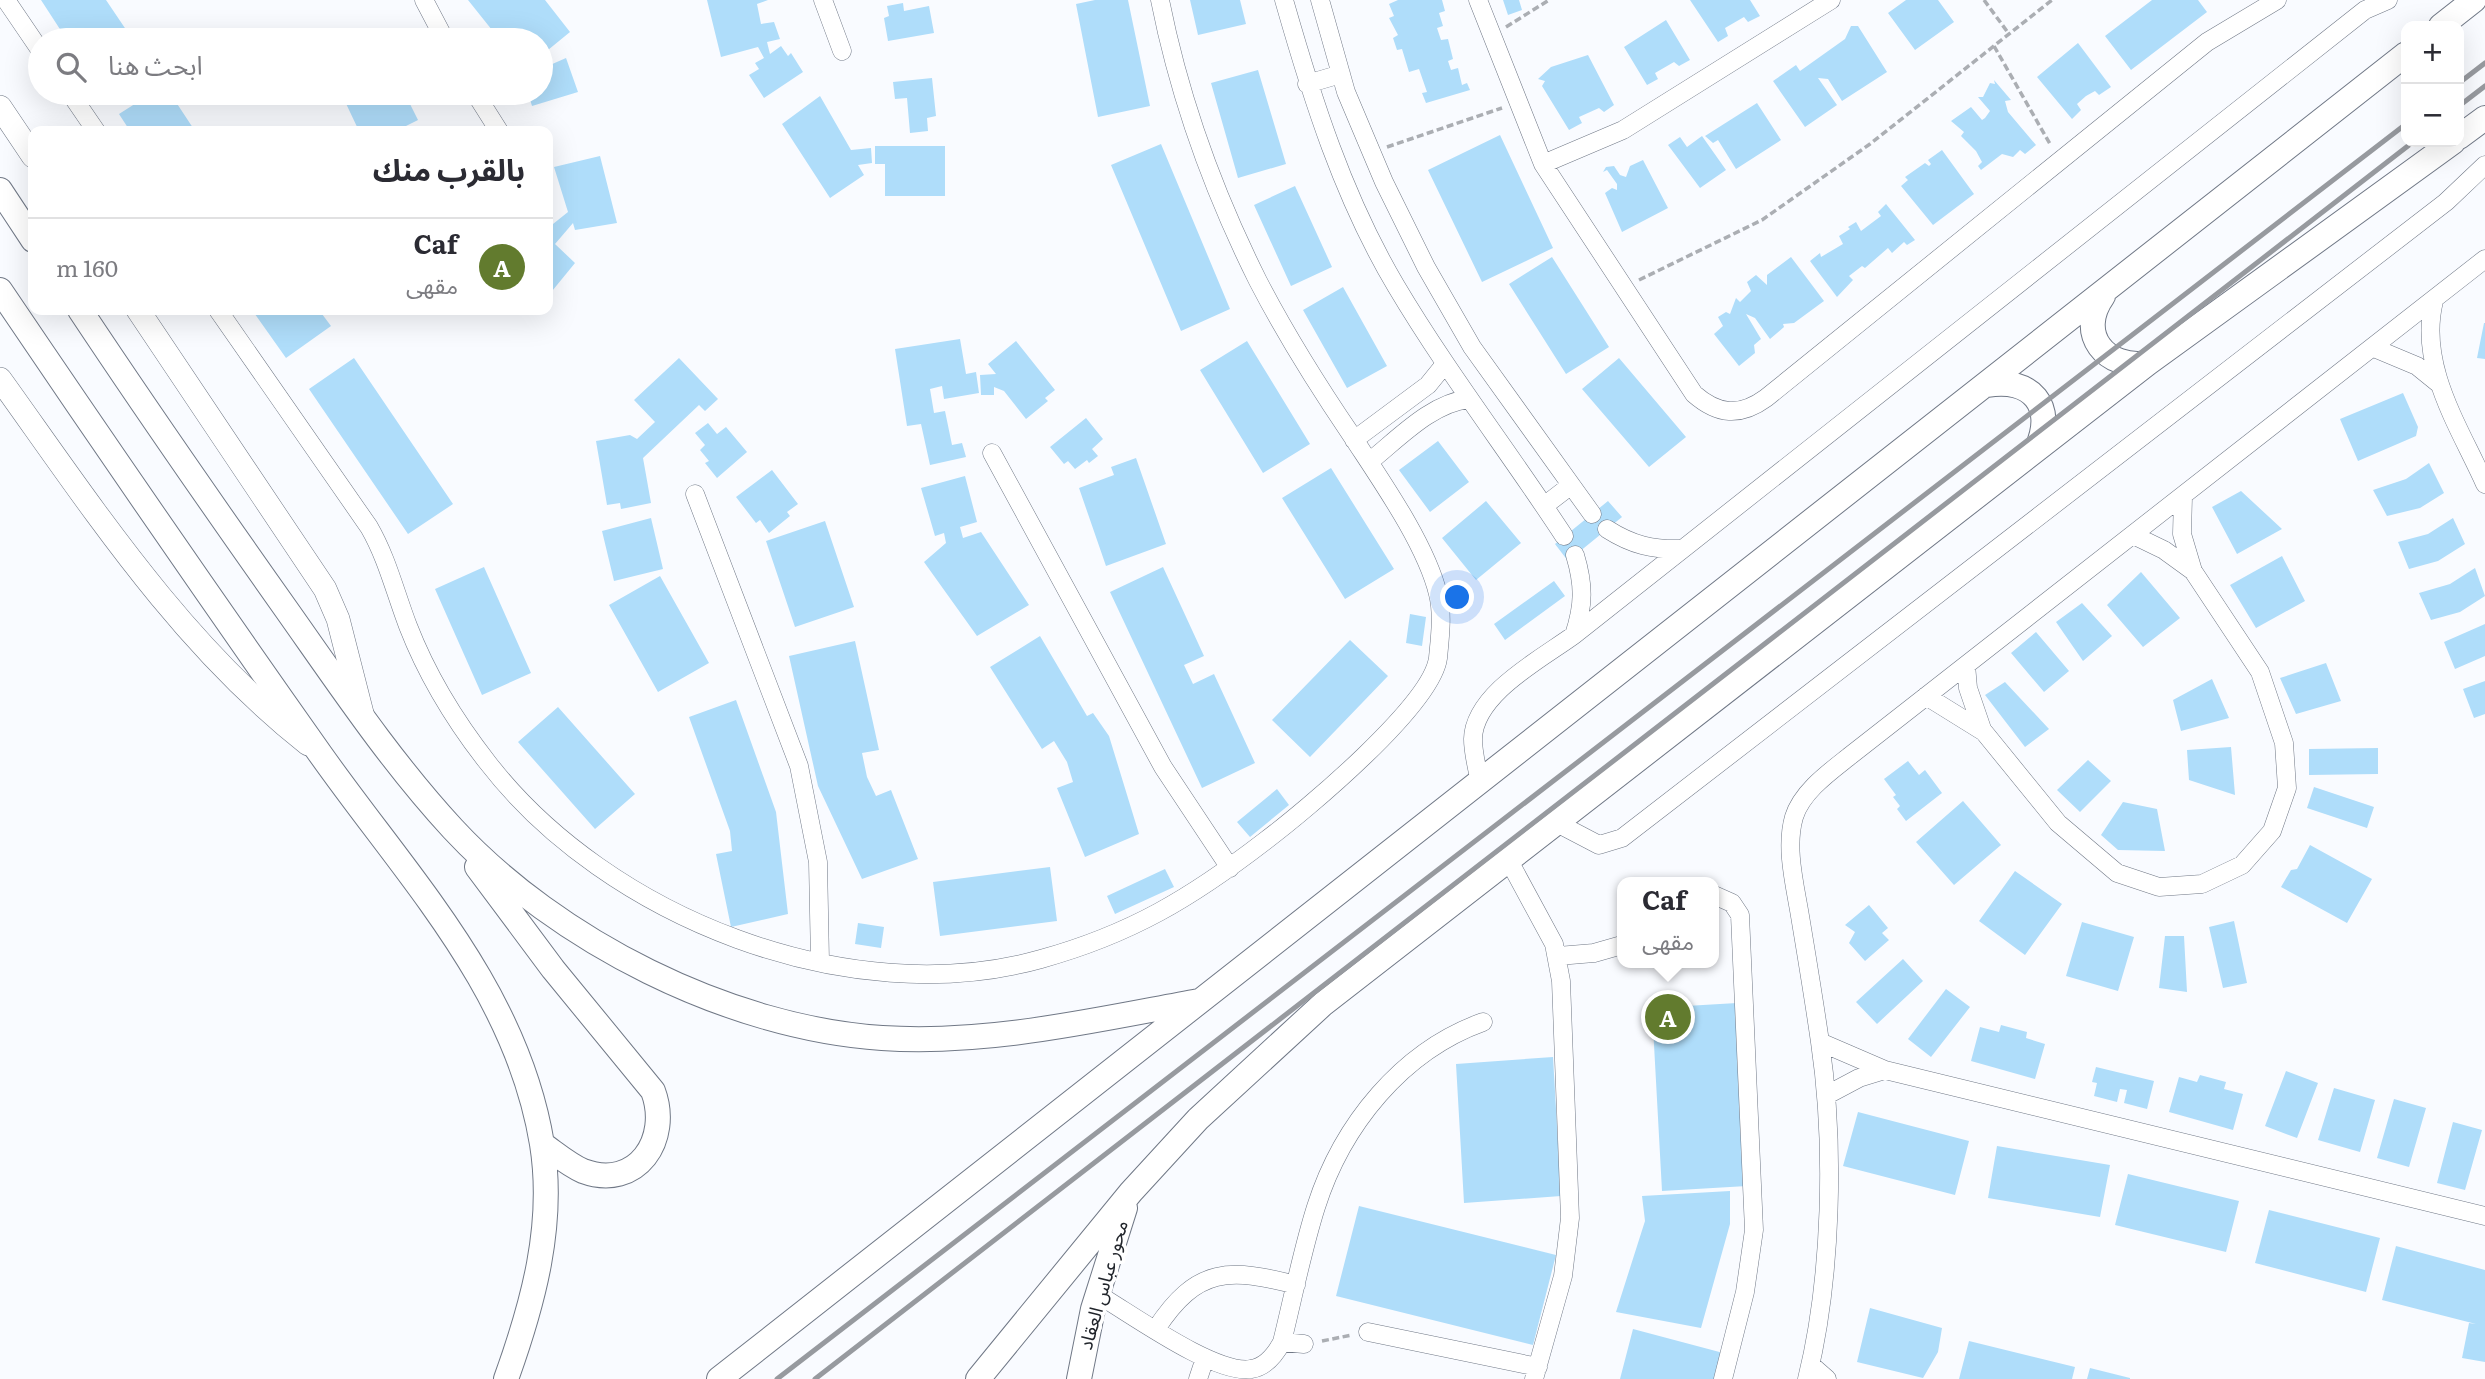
<!DOCTYPE html>
<html lang="ar">
<meta charset="utf-8">
<style>
:root{--surface:#fff;--page:#f2f2f3;--text:#2b2b33;--muted:#7c7c81;--line:#e1e1e2;--accent:#627b2e}
body{margin:0;font-family:Literata,"Noto Sans Arabic",serif;background:var(--page);color:var(--text);direction:rtl}
.controls{position:absolute;right:21px;top:21px;display:grid;overflow:hidden;border-radius:14px;box-shadow:0 7px 28px #0002}
.controls button{width:63px;height:63px;display:grid;place-items:center;padding:0;border:0;border-bottom:2px solid var(--line);background:var(--surface);color:var(--text);font:35px sans-serif}
.you{position:absolute;left:1458px;top:598px;width:24px;height:24px;margin:-18px;border:5px solid #fff;border-radius:50%;background:#1a73e8;box-shadow:0 0 0 10px #1a73e833}
.badge{display:grid;place-items:center;width:46px;height:46px;border-radius:50%;background:var(--accent);color:#fff;font-size:23px;font-weight:700}
.pin{position:absolute;translate:-50% -50%;border:4px solid #fff;box-shadow:0 2px 7px #0006}
.popup{position:absolute;left:1617px;top:877px;width:102px;height:91px;box-sizing:border-box;display:grid;place-content:center;border-radius:14px;background:var(--surface);filter:drop-shadow(0 2px 5px #0005);font-size:23px;white-space:nowrap;color:var(--muted)}
.popup b{font-size:26px;color:var(--text)}
.popup::after{content:'';position:absolute;left:50%;top:100%;margin-left:-14px;border:14px solid transparent;border-top-color:var(--surface)}
.list{margin:0;padding:0;list-style:none}
h2{display:flex;justify-content:space-between;align-items:center;height:91px;margin:0;padding:0 28px;font-size:30px}
h2 small{font-size:23px;font-weight:400;color:var(--muted)}
.list li{display:grid;grid-template-columns:46px 1fr auto;gap:21px;align-items:center;box-sizing:border-box;height:98px;padding:0 28px;border-top:2px solid var(--line)}
.list b{display:block;font-size:26px;white-space:nowrap}
.list p{margin:0;font-size:23px;white-space:nowrap;color:var(--muted)}
.list em{font-size:23px;font-style:normal;color:var(--muted)}
.icon{flex:none;width:38px;height:38px;fill:none;stroke:currentColor;stroke-width:2;stroke-linecap:round;stroke-linejoin:round}
.map{position:relative;flex:none;width:2485px;height:1379px;overflow:hidden;direction:ltr}
.search{position:absolute;background:var(--surface);box-shadow:0 7px 28px #0002;left:28px;top:28px;width:525px;height:77px;display:flex;align-items:center;gap:18px;box-sizing:border-box;padding:0 24px;border-radius:38px;color:var(--muted);font-size:26px}
.panel{position:absolute;background:var(--surface);box-shadow:0 7px 28px #0002;left:28px;top:126px;width:525px;height:189px;border-radius:14px;direction:rtl}
.map>svg:first-child{display:block}
.building{fill:#afddfa}
.lines{fill:none;stroke-linecap:round;stroke-linejoin:round}
.minor-casing{stroke:#707886;stroke-width:19}
.tertiary-casing{stroke:#707886;stroke-width:24}
.secondary-casing{stroke:#707886;stroke-width:26}
.path{stroke:#abaeb3;stroke-width:3.5;stroke-dasharray:7 3.5;stroke-linecap:butt}
.minor{stroke:#fff;stroke-width:18}
.tertiary{stroke:#fff;stroke-width:23}
.secondary{stroke:#fff;stroke-width:24}
.rail{stroke:#979a9f;stroke-width:5}
.labels{text-anchor:middle;stroke-width:7;stroke-linejoin:round;paint-order:stroke}
.street-label{font-size:19px;fill:#21252b;stroke:#fff}
</style>
<div class="map">
<svg width="2485" height="1379" viewBox="0 0 2485 1379">
<rect width="100%" height="100%" fill="#f9fbff"/>
<path class="building" d="M41,0H106L133,40H67Z
M468,0H545L570,32L548,50L544,44L541,46V40L530,38L500,40Z
M707,0H768L757,4L761,24L774,22L780,39L767,42L770,54L781,46L788,56L791,53L803,72L764,98L749,75L759,69L755,63L764,58L758,47L721,57Z
M1095,0H1128L1150,106L1098,117L1076,4Z
M1190,0H1240L1246,24L1198,35Z
M1398,0H1442L1445,11L1439,13L1443,26L1437,28L1441,40L1448,39L1453,59L1448,61L1451,70L1458,68L1462,85L1467,83L1470,90L1426,103L1422,93L1427,92L1419,69L1409,72L1402,49L1397,50L1393,38L1398,35L1389,18L1394,16L1389,4Z
M1503,0H1519L1522,10L1508,15Z
M1690,0H1750L1760,16L1748,22L1744,17L1725,28L1728,36L1718,42Z
M1906,0H1938L1954,22L1915,50L1888,13Z
M2152,0H2198L2207,12L2131,70L2105,36Z
M903,3L904,11L929,6L934,33L888,41L884,18L889,16L887,6Z
M1666,20L1690,60L1679,66L1674,62L1655,73L1658,79L1647,85L1624,47Z
M1851,26H1858L1887,72L1842,101L1828,79L1818,78L1837,105L1805,127L1773,81L1796,65L1800,71L1845,39Z
M2078,43L2111,87L2099,95L2095,91L2086,96L2077,104L2081,110L2072,119L2037,77Z
M1588,55L1614,105L1604,112L1599,108L1579,117L1582,123L1569,130L1542,86L1545,81L1538,79L1551,67Z
M566,58L578,92L532,106L528,93H541V69Z
M1258,70L1286,164L1238,178L1211,83Z
M932,78L936,116L927,118L928,131L910,133L907,98L895,99L893,82Z
M1994,80L2011,100L2005,101L2008,112L2036,145L2025,154L2020,150L2013,157L2002,154L1981,170L1978,166L1982,162L1976,151L1961,136L1964,132L1951,121L1971,107L1982,120L1985,118L1990,111L1978,97H1983L1990,83L1995,84Z
M152,93H170L195,131H130L119,114Z
M341,93H387L392,103L406,96L418,120L406,126L409,131H359Z
M820,96L851,150L871,148L872,163L858,165L864,175L830,198L782,124Z
M1757,103L1781,140L1736,169L1718,140L1713,143L1705,136Z
M1500,135L1553,248L1482,282L1428,170Z
M1702,136L1726,170L1700,188L1668,145L1680,137L1687,147Z
M1161,144L1230,309L1181,331L1111,165Z
M875,146H945V196H885V164H875Z
M1942,150L1974,194L1933,225L1901,186L1908,180L1905,177L1925,163L1929,166L1931,164L1928,160Z
M600,156L617,223L575,230L573,223L555,244L575,263L548,296V228L568,212L554,167Z
M1643,160L1668,208L1622,232L1605,193L1612,188L1617,190V184L1607,170L1603,172L1606,167L1614,166L1620,175L1626,177L1630,166Z
M1295,186L1332,267L1291,286L1254,205Z
M1886,204L1915,240L1907,245L1904,242L1892,253L1888,248L1865,268L1862,266L1849,276L1853,280L1837,297L1810,261L1820,253L1821,257L1843,244L1839,236L1850,229L1848,227L1856,222L1861,231L1881,216L1878,212Z
M1552,257L1609,347L1566,374L1509,284Z
M1791,257L1824,301L1794,323L1783,324L1784,327L1770,339L1755,318L1746,314L1761,339L1754,345L1755,353L1739,366L1714,334L1723,326L1718,317L1726,312L1730,314L1736,298L1740,302L1751,291L1747,282L1756,275L1767,285V275Z
M1343,287L1387,366L1347,388L1303,310Z
M252,310H319L331,326L286,358Z
M2484,323H2485V359L2477,358Z
M960,339L966,374L976,372L979,393L944,399L942,386L930,389L934,413L945,411L952,445L962,443L966,457L930,465L921,424L907,426L895,349Z
M1016,341L1055,390L1045,398L1048,401L1026,419L1004,391L994,387V395H981L980,375L996,374L988,364Z
M1247,341L1310,444L1263,473L1200,370Z
M354,358L453,504L408,534L309,389Z
M679,358L718,399L705,411L699,405L643,458L651,503L621,509L620,503L607,505L596,441L630,435L637,439L655,422L634,400Z
M1619,358L1686,437L1649,467L1582,389Z
M2403,393L2418,427L2416,436L2358,461L2340,419Z
M1086,418L1103,439L1092,449L1098,456L1089,463L1087,460L1075,469L1068,461L1064,464L1050,447Z
M708,423L717,434L726,427L747,452L717,478L705,463L709,461L700,450L705,445L695,433Z
M1438,441L1469,482L1430,512L1399,470Z
M1136,458L1166,544L1106,566L1079,488L1114,475L1111,467Z
M2429,463L2444,493L2420,508L2387,516L2373,490L2406,479Z
M1331,468L1394,569L1345,599L1282,498Z
M772,470L798,504L787,512L790,516L769,533L760,520L756,523L736,497Z
M965,476L977,522L960,527L963,538L981,532L1029,605L977,636L924,562L946,543L944,533L935,536L921,488Z
M2241,491L2282,529L2237,554L2212,507Z
M1486,501L1521,543L1476,580L1442,538Z
M1608,501L1622,517L1568,561L1555,544Z
M651,518L663,569L614,581L602,531Z
M2453,518L2465,544L2438,561L2409,569L2398,542L2428,534Z
M825,521L854,607L795,627L766,541Z
M2282,556L2305,601L2256,628L2230,585Z
M484,567L531,673L482,695L435,589Z
M1163,567L1204,656L1184,665L1193,684L1214,674L1255,763L1202,788L1110,592Z
M2475,568L2485,596L2460,612L2431,620L2419,593L2450,584Z
M2141,572L2180,618L2143,647L2107,605Z
M660,576L709,663L658,692L609,605Z
M1554,581L1565,596L1505,640L1494,624Z
M2082,603L2112,636L2083,661L2056,622Z
M1410,614L1426,617L1422,646L1406,643Z
M2485,624V656L2455,669L2444,642Z
M2036,632L2069,671L2044,692L2011,653Z
M1040,636L1087,716L1093,713L1109,736L1139,834L1085,857L1057,788L1073,782L1067,762L1054,741L1042,749L990,667Z
M1350,640L1388,676L1310,757L1272,720Z
M855,641L879,750L862,753L867,777L876,796L891,790L918,859L862,879L818,786L789,656Z
M2326,663L2341,701L2296,714L2280,678Z
M2212,679L2229,718L2181,731L2173,700Z
M2485,681V714L2474,718L2463,689Z
M2005,682L2049,729L2025,747L1985,695Z
M736,700L776,812L788,914L731,927L716,854L732,851L730,831L689,717Z
M558,707L635,794L595,829L518,742Z
M2231,747L2235,795L2189,780L2187,750Z
M2378,748V774L2309,775V749Z
M2088,760L2111,781L2080,812L2057,790Z
M1908,761L1919,775L1925,770L1942,793L1906,821L1897,809L1900,806L1893,797L1896,795L1884,779Z
M2314,787L2374,807L2367,828L2307,808Z
M1277,789L1289,805L1250,837L1237,822Z
M1963,801L2001,845L1954,885L1916,842Z
M2123,802L2157,809L2165,851L2118,850L2101,835Z
M2310,845L2372,879L2347,923L2281,887L2291,870L2297,869Z
M1050,867L1057,921L940,936L933,882Z
M1165,869L1174,887L1115,914L1107,896Z
M2015,871L2062,904L2025,955L1979,921Z
M1869,905L1888,928L1882,933L1889,940L1865,961L1849,943L1855,932L1845,925Z
M2234,921L2247,983L2223,988L2209,927Z
M2082,922L2134,937L2118,991L2066,976Z
M858,923L884,927L881,948L855,944Z
M2165,936H2184L2187,992L2159,988Z
M1903,959L1923,981L1877,1024L1856,1002Z
M1946,989L1970,1007L1931,1057L1908,1039Z
M1737,1003L1747,1186L1662,1191L1652,1008Z
M2001,1025L2027,1032L2026,1038L2045,1044L2035,1079L1971,1061L1980,1027L1999,1032Z
M1553,1057L1561,1196L1464,1203L1456,1064Z
M2096,1067L2154,1081L2147,1109L2124,1103L2127,1090L2120,1089L2117,1102L2094,1096L2097,1083L2092,1082Z
M2286,1071L2318,1083L2297,1138L2265,1126Z
M2200,1075L2226,1082L2224,1089L2243,1094L2233,1130L2169,1112L2179,1077L2197,1082Z
M2334,1088L2375,1100L2360,1152L2318,1140Z
M2394,1099L2426,1108L2409,1167L2377,1158Z
M1858,1112L1969,1141L1955,1195L1843,1166Z
M2453,1122L2482,1130L2465,1190L2437,1183Z
M1997,1146L2110,1165L2100,1217L1988,1198Z
M2128,1174L2239,1201L2226,1252L2115,1225Z
M1730,1191V1224L1701,1328L1616,1312L1645,1221L1642,1196Z
M1359,1206L1556,1255L1533,1345L1336,1296Z
M2269,1210L2380,1238L2366,1292L2255,1263Z
M2396,1246L2485,1270V1362L2462,1358L2469,1323L2476,1324L2382,1300Z
M1870,1308L1942,1328L1938,1352L1923,1378L1857,1362Z
M1633,1329L1727,1354L1720,1379H1620Z
M1969,1341L2075,1367L2072,1379H1959Z
M2090,1368L2130,1378V1379H2087Z"/>
<g class="lines">
<g class="minor-casing">
<path id="minor" d="M6,0L40,50
M424,0L445,40
M823,0L842,51
M1284,0C1312,98 1343,197 1396,286C1447,372 1509,452 1564,536
M1320,0L1346,92L1384,182L1426,267L1472,347L1592,514
M1478,0L1543,164L1694,394C1718,415 1740,417 1766,398L2207,42L2277,0
M1307,84L1341,74
M70,93L96,131
M475,93L499,131
M1543,164L1623,130L1831,0
M2434,301C2418,366 2459,426 2485,484
M218,310L369,527C387,558 395,592 408,626C427,675 455,721 488,763C607,917 849,1013 1041,959C1131,934 1191,898 1265,841C1305,811 1432,705 1438,658C1440,637 1443,614 1438,594C1426,544 1380,479 1352,436C1318,386 1286,335 1258,281C1214,193 1179,96 1160,0
M2374,348L2417,366L2438,383
M1354,440L1428,385L1445,364
M992,453L1163,767L1230,868
M1369,462C1398,439 1431,403 1469,399
M695,494L799,766L818,862L820,961
M1544,506L1570,486
M1607,529C1632,545 1653,550 1682,549
M2133,535L2164,550L2193,571
M1574,635C1584,605 1584,585 1575,555
M1966,665L1968,688L1982,729
M1926,696L1984,732L2058,823L2117,873L2159,887L2202,884L2242,865L2272,831L2287,788L2284,743L2260,672L2193,571L2182,534L2183,497
M1480,782C1477,768 1473,753 1473,739C1474,694 1541,659 1574,635L2365,10L2388,0
M1555,822L1599,845L1622,838L2446,202L2485,165
M1508,859L1554,944L1561,981L1570,1218L1563,1276L1534,1379
M1714,895L1732,903L1740,915L1754,1230L1745,1292L1723,1379
M1558,956L1594,953L1622,945
M1820,1042L1885,1070L2485,1216
M1827,1095L1859,1078L1885,1070
M1097,1294C1130,1313 1215,1375 1251,1369C1266,1367 1275,1355 1282,1342C1293,1298 1302,1251 1316,1207C1342,1125 1402,1051 1483,1022
M1156,1329C1197,1266 1230,1268 1296,1285
M1368,1332L1538,1367
M1282,1342L1304,1344
M1811,1365L1827,1379
M1198,1379L1205,1358
M1807,1379C1832,1278 1835,1144 1820,1042C1814,1000 1807,958 1800,916C1795,885 1785,848 1794,817C1802,791 1831,771 1851,755L2485,259"/>
</g>
<g class="tertiary-casing">
<path id="tertiary" d="M0,107L33,156
M138,310L325,589L338,619L362,713
M0,379C94,510 181,644 308,744"/>
</g>
<g class="secondary-casing">
<path id="secondary" d="M2441,26L2474,0
M2459,137L2485,118
M0,190L33,240
M0,290C104,444 209,596 316,748C404,874 516,986 542,1144C555,1225 533,1304 506,1379
M2103,296C2076,334 2106,370 2148,363
M80,310C147,411 216,510 286,609C339,684 391,762 453,829C557,941 729,1028 882,1038C988,1045 1095,1020 1199,1001
M1987,385C2031,377 2056,406 2037,448
M477,867L553,969L653,1091C671,1139 637,1191 583,1171C569,1165 555,1153 542,1144
M719,1379L2406,54
M978,1379L1131,1192L1198,1119L1323,1004L2148,363L2453,142
M1079,1379L1093,1309L1125,1208"/>
</g>
<path class="path" d="M1984,0L2009,34
M1506,27L1549,0
M1994,46L2050,144
M1387,147L1502,108
M1639,280L1762,220L1870,144L2052,0
M1322,1341L1352,1335"/>
<use href="#minor" class="minor"/>
<use href="#tertiary" class="tertiary"/>
<use href="#secondary" class="secondary"/>
<path class="rail" d="M2459,83L2485,63
M2459,106L2485,86
M777,1379L2406,124
M815,1379L2413,142"/>
</g>
<g class="labels">
<g class="street-label">
<text transform="translate(1103 1285) rotate(-74)" y="7">محور عباس العقاد</text>
</g>
</g>
</svg>
<div class="controls">
<button>+</button>
<button>−</button>
</div>
<div class="you"></div>
<div class="pin badge" style="left:1668px;top:1017px">A</div>
<div class="popup"><b>Caf</b>مقهى</div>
<div class="search"><svg class="icon" aria-label="search" viewBox="0 0 24 24"><circle cx="10" cy="10" r="6"/><path d="M15 15l6 6"/></svg>ابحث هنا</div>
<section class="panel">
<h2>بالقرب منك<small></small></h2>
<ul class="list">
<li><span class="badge">A</span><div><b>Caf</b><p>مقهى</p></div><em>160 m</em></li>
</ul>
</section>
</div>
